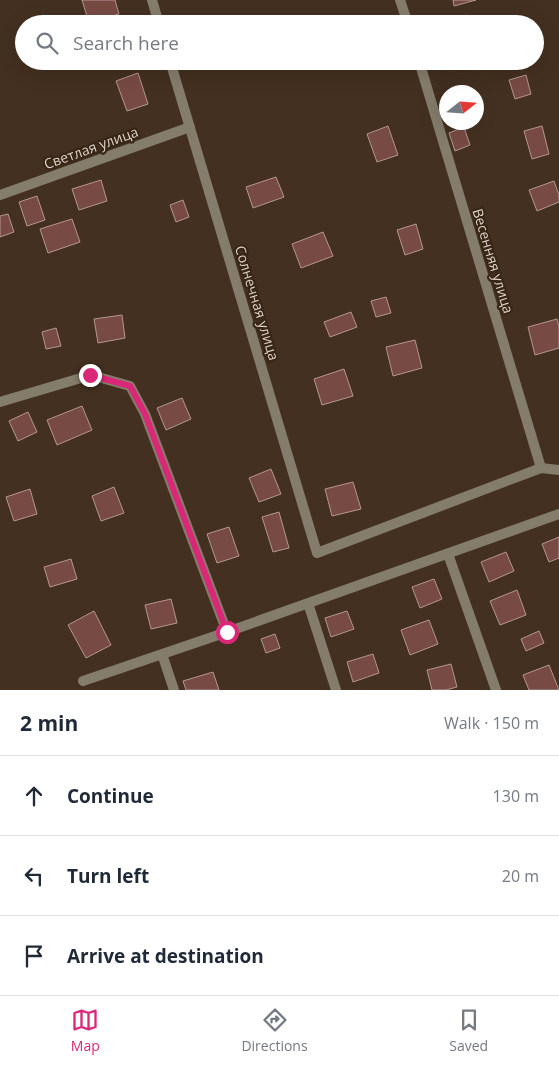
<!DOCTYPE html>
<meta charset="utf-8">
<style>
:root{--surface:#fff;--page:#f2f2f3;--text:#1f2937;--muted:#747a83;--line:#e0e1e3;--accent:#db2777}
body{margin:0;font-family:"Open Sans",sans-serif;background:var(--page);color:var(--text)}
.compass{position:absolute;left:439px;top:85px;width:45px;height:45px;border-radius:50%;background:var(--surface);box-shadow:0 5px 20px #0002;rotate:73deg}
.stop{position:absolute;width:15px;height:15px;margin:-11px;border:4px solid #db2777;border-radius:50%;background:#fff}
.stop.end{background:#db2777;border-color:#fff;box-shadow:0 1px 5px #0008}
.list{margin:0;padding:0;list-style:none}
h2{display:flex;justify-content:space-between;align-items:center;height:65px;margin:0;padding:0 20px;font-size:21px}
h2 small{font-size:16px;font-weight:400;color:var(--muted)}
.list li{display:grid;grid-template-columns:32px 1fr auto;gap:15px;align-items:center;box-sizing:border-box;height:80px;padding:0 20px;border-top:1px solid var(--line)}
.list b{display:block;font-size:19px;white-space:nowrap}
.list em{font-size:16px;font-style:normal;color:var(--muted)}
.icon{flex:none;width:28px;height:28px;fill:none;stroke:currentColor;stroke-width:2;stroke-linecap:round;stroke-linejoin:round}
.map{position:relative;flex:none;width:559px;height:690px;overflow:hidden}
.search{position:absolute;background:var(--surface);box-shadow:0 5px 20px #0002;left:15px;right:15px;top:15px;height:55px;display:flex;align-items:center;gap:12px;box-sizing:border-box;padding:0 18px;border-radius:28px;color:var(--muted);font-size:19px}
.sheet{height:305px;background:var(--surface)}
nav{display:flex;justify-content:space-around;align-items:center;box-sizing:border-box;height:70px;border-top:1px solid var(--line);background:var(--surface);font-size:14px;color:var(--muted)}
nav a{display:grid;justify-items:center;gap:2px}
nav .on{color:var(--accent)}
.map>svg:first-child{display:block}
.building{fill:#774b44;stroke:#b59691}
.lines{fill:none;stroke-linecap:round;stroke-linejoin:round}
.minor{stroke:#857d6c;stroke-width:10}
.route{stroke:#db2777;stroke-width:6}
.labels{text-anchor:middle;stroke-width:4.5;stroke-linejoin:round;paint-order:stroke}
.street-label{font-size:14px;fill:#ded3c9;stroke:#382616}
</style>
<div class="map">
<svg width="559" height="690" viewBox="0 0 559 690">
<rect width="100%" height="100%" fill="#433020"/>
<path class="building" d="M82,0H115L119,14L89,23Z
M453,0H476L454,6Z
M467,15L470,24H441Z
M349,17L351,24H330Z
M138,73L148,104L127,111L116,81Z
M526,75L531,94L515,99L509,80Z
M388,126L398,155L377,162L367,134Z
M542,126L549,154L532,159L524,131Z
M464,127L470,145L455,151L449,133Z
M276,177L284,197L253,208L246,187Z
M101,180L107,201L79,210L72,189Z
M554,181L559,195V202L537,211L529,190Z
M37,196L45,220L27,226L19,202Z
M183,200L189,217L176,222L170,205Z
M8,214L14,232L0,237V216Z
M72,219L80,242L48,253L40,229Z
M416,224L423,249L405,255L397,230Z
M323,232L333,256L301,268L292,244Z
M386,297L391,313L376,317L371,301Z
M351,312L357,327L330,337L324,322Z
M122,315L125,338L98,343L94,319Z
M557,319L559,327V348L535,355L528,327Z
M56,328L61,346L46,349L42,332Z
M415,340L422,368L393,376L386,347Z
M344,369L353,396L322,405L314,379Z
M182,398L191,419L166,430L157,408Z
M82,406L92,430L57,445L47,420Z
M28,412L37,432L18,441L9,421Z
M271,469L281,494L259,502L249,478Z
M353,482L361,509L332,516L325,489Z
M114,487L124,513L101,521L92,496Z
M30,489L37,514L14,521L6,497Z
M279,512L289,548L273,552L262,517Z
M229,527L239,556L217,563L207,534Z
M559,537V558L549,562L542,544Z
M506,552L514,571L489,582L481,562Z
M71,559L77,579L50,587L44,567Z
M434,579L442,599L420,608L412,587Z
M517,590L526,615L500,625L490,601Z
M171,599L177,623L151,629L145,605Z
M94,611L111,645L86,658L68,625Z
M347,611L354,629L331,637L325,618Z
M429,620L438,644L410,655L401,630Z
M539,631L544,643L526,651L521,639Z
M275,634L280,648L266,653L261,639Z
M373,654L379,673L353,682L347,662Z
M451,664L457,687L446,690H432L427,670Z
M549,665L559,690H529L523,675Z
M213,672L219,690H186L183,681Z"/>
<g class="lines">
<path class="minor" d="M152,0L159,24
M400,0L408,24
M170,61L317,553L541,468L559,470
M419,61L541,468
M0,195L190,127
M0,402L91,375L130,386L145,414L227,632
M448,554L496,690
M308,603L336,690
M162,654L174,690
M83,681L227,632L559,514"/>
</g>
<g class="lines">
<path class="route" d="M90,375L130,386L145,414L227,632"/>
</g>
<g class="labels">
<g class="street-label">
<text transform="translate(91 148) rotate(-20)" y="5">Светлая улица</text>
<text transform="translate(493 261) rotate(73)" y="5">Весенняя улица</text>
<text transform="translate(257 303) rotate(73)" y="5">Солнечная улица</text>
</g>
</g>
</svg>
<svg class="compass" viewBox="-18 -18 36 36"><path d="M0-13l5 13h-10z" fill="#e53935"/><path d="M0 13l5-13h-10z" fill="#747a83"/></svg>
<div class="stop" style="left:227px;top:632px"></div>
<div class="stop end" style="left:90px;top:375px"></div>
<div class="search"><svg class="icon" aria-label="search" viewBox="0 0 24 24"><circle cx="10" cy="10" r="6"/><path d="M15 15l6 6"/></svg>Search here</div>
</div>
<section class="sheet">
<h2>2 min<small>Walk · 150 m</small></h2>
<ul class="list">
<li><svg class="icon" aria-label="ahead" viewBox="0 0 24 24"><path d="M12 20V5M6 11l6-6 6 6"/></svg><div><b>Continue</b></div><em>130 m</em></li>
<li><svg class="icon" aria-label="left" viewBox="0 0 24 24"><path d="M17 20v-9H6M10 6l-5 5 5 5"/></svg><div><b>Turn left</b></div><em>20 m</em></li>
<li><svg class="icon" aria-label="arrive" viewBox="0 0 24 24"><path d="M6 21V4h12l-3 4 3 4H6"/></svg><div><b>Arrive at destination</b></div></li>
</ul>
</section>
<nav>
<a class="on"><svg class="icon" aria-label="map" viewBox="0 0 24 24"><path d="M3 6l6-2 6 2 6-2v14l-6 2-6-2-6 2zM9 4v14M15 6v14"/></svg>Map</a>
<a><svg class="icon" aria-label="directions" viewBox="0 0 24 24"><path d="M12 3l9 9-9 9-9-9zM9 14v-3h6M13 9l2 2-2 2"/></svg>Directions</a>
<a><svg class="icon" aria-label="saved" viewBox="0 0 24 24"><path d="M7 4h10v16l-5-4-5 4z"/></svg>Saved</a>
</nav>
